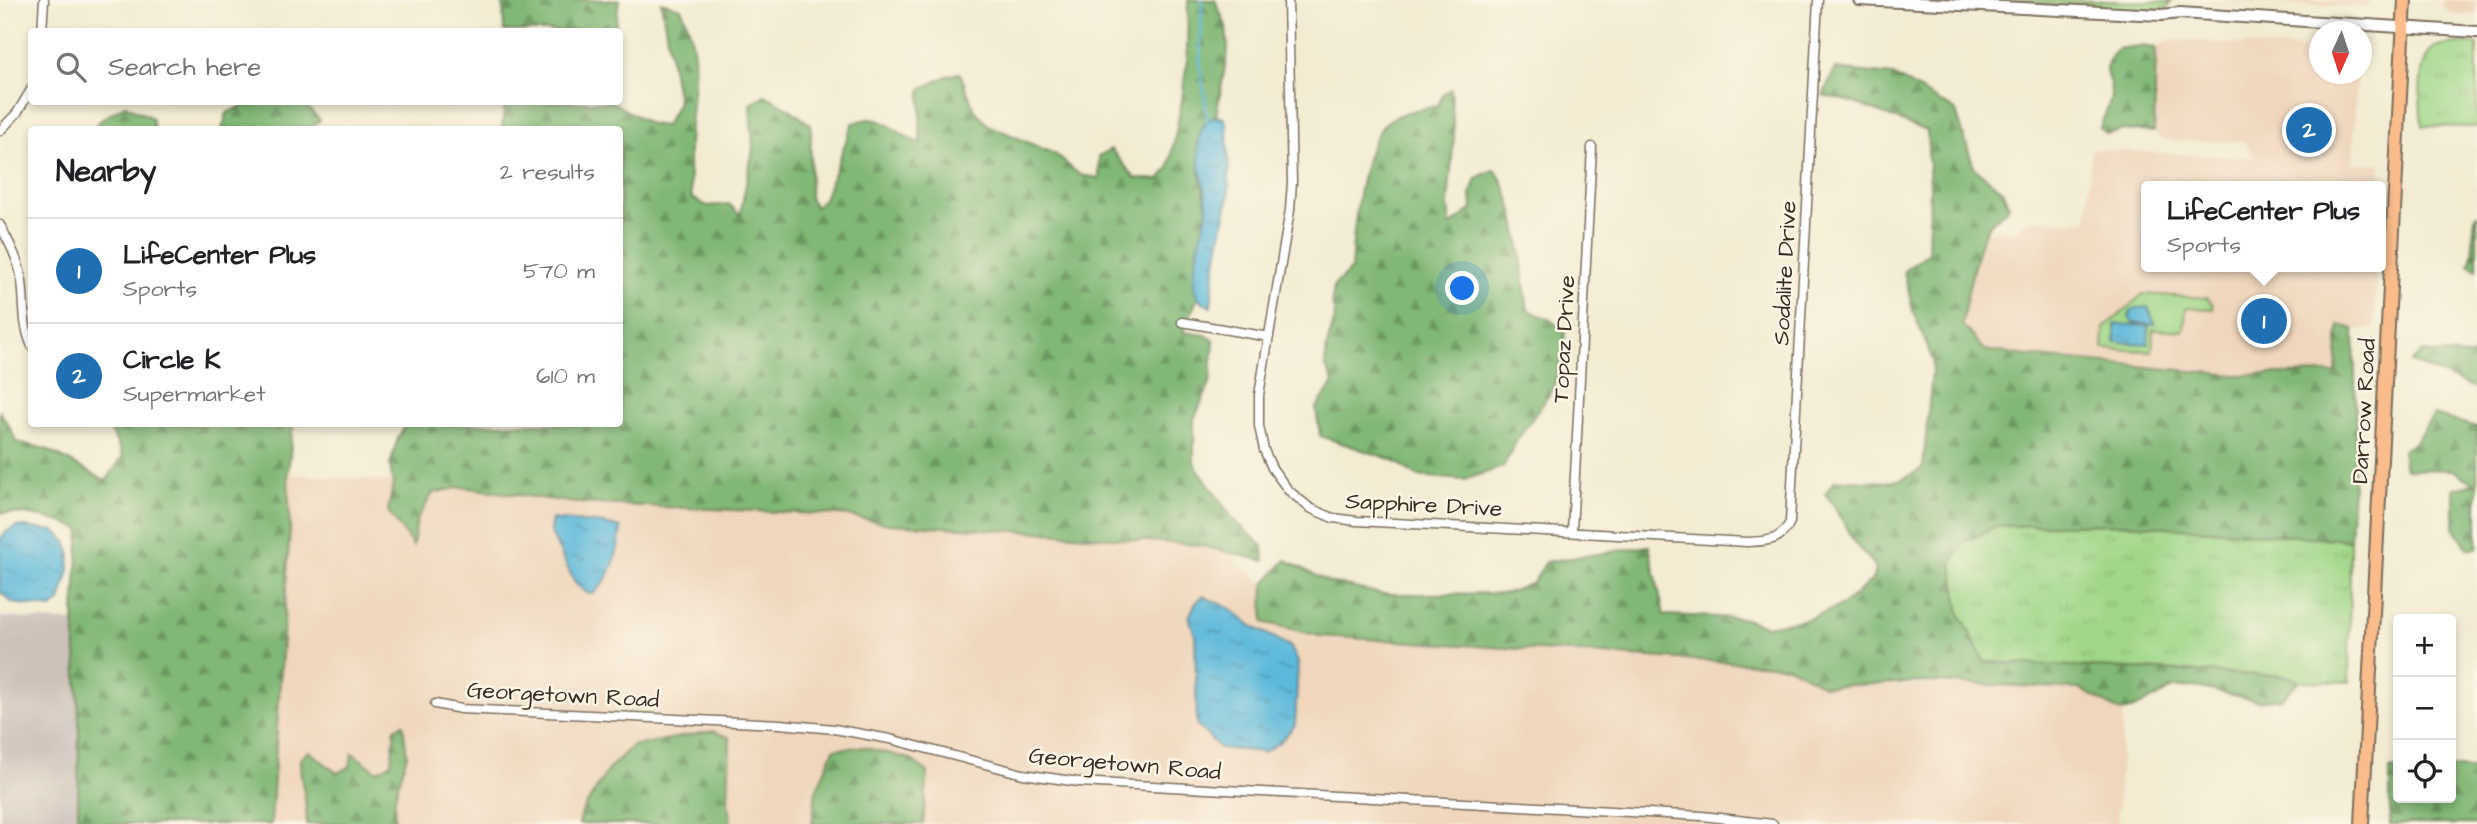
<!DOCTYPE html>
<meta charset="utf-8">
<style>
:root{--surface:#fff;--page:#f2f2f2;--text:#202124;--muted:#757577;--line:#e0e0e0;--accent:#1f6fb2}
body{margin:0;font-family:"Architects Daughter",sans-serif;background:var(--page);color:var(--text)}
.controls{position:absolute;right:21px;bottom:21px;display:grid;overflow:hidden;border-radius:7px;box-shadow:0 4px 10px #0003}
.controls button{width:63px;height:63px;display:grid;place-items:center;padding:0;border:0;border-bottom:2px solid var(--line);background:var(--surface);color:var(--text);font:35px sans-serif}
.compass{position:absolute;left:2309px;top:21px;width:63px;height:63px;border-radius:50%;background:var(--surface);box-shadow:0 4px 10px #0003;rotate:183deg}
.you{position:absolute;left:1463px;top:289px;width:24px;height:24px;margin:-18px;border:5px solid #fff;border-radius:50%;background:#1a73e8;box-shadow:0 0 0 10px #1a73e833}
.badge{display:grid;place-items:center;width:46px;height:46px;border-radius:50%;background:var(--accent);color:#fff;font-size:23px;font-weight:700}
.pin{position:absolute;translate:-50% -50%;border:4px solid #fff;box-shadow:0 2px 7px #0006}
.popup{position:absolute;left:2141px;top:181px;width:245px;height:91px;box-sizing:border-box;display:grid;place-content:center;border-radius:7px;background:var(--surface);filter:drop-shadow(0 2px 5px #0005);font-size:23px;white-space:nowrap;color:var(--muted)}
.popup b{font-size:26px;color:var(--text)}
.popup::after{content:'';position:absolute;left:50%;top:100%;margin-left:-14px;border:14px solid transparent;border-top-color:var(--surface)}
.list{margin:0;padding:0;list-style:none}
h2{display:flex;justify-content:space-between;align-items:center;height:91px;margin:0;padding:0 28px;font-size:30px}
h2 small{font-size:23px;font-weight:400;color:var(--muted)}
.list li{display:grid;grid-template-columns:46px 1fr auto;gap:21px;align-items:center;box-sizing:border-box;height:105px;padding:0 28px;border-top:2px solid var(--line)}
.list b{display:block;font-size:26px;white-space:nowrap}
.list p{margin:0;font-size:23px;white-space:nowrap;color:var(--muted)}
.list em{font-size:23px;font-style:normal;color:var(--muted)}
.icon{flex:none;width:38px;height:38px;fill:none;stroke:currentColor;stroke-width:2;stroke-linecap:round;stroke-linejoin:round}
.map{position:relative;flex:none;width:2477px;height:824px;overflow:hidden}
.search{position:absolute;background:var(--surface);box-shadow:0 4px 10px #0003;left:28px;top:28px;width:595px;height:77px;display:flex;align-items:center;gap:18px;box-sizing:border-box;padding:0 24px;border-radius:7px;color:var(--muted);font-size:26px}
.panel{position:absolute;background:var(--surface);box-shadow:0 4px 10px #0003;left:28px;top:126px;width:595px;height:301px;border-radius:7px}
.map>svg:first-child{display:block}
.built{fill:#efd6bc}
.industrial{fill:#cdc2b9}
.grass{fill:url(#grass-tufts);stroke:#6e8053;stroke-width:2}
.forest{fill:url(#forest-firs);stroke:#5e7149;stroke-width:2}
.garden{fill:#a0d788;stroke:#6e8053;stroke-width:2}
.water{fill:url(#water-ripples);stroke:#4c727c;stroke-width:2}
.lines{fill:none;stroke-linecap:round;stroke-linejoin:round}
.stream{stroke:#5db9db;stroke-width:2.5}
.minor-casing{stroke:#7b6e5d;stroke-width:11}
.tertiary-casing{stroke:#7b6e5d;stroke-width:14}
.primary-casing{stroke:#7b6e5d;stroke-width:16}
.minor{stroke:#fff;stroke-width:8}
.tertiary{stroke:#fff;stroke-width:10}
.primary{stroke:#fabc8b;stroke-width:12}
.labels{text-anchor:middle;stroke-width:5;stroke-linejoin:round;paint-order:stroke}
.street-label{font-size:23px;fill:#3b2a1e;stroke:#fcf5e5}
</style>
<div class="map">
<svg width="2477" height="824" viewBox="0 0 2477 824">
<defs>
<pattern id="grass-tufts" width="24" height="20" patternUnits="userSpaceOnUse" patternTransform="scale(1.75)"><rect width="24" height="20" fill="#a0d788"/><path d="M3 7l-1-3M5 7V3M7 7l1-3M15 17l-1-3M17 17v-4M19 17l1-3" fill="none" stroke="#8bb975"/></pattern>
<pattern id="forest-firs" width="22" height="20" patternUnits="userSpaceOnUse" patternTransform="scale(1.75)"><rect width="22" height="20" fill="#80b874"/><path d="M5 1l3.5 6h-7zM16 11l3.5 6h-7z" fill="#6a965f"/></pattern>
<pattern id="water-ripples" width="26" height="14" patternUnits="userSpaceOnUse" patternTransform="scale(1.75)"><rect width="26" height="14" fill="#5db9db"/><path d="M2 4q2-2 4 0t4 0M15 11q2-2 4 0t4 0" fill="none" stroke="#4e97b1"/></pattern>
</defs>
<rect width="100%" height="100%" fill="#fcf5e5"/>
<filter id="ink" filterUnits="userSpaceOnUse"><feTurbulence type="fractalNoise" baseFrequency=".0143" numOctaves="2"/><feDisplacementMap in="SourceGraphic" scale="14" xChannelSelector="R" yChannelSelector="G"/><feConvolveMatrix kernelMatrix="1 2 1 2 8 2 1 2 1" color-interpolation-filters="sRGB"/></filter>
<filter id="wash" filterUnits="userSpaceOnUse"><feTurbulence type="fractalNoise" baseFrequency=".00686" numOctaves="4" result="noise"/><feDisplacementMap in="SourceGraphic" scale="28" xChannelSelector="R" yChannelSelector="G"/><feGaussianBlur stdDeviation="1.57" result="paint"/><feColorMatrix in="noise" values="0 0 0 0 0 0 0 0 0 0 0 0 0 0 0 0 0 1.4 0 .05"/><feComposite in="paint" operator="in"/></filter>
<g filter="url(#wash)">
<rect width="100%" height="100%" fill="#f3ecd3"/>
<path class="built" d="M2201,0H2372L2364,7Z
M2443,0H2477V15L2453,14L2443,8Z
M2188,40L2273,47H2318L2320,74H2356L2353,163L2381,164L2380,186H2147V267H2377L2374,329H2354L2344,325L2337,373L2235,375L2028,356L1984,350L1962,326L1966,298L1986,231H2016L2022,223L2035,220L2087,222L2091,149L2256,158L2244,142L2162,140L2154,132L2156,48L2166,41Z
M288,474L1209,535L1320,636L1788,666L1826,686L2125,684L2117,824H269Z"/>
<path class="industrial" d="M0,617L93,623L82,824H0Z"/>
<path class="grass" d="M2013,0L2167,2L2172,0L2167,8L2142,11L2017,3Z
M2465,43L2477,44V127L2422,126C2420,105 2416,60 2435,47Z
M2125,524L2350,540L2349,682L2299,681L2286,676L1984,662L1960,614L1955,586L1952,562L1963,543L1996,526Z"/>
<path class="forest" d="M503,0H619L615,31H504Z
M1188,0H1215L1226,26L1228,50L1216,116L1209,119L1201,135L1200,173L1207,209L1196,259L1195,275L1198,297L1183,332L1205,335L1214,340L1210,384L1194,419V463L1233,519L1263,546L1264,561L1198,545L1037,532L889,524L843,515L576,503L462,487L433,493L417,519L413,546L388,511L393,484L390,465L398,438L406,424H620V130L502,129L505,102H612L650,124L665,126L678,102L661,2L681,8C702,53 693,80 690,127C688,150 689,175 692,198L707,206L729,204L740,215L753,149L750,104L765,95L790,109L811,125L810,197L815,207L824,199L853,123C858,122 865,119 869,119C889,120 902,138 920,143L921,89L947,76L960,73L974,109L988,125L1055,154L1080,175L1099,178V156L1111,149L1135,178L1159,180L1169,168L1182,100L1187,60Z
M2139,46L2156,48L2154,132L2122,130L2106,134L2100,128C2103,117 2110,106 2111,96C2113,71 2095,78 2117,49Z
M1835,69L1893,75L1956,111L1974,168L2002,190L2009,206C2003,214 1996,218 1989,225C1979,235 1964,308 1962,325L1984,350L2028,356L2235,375L2336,373L2339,325L2354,329L2356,428L2350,540L2125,524L1996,526L1963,543L1952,562L1960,614L1984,662L2286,676L2299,681L2282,698L2259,701L2196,687L2173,688L2140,706L2121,712L2080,689L1930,682L1825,686L1788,666L1320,636L1263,622L1264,584L1286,560L1328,582L1381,594H1420L1507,593L1533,583L1546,562L1649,546L1664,615L1742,618L1766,626L1808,619L1843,605L1872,580L1876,568C1871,559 1864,554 1858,547C1844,530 1840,508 1825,494L1834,481C1870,476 1890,493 1923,467L1933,361L1913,311L1904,271L1928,253L1930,186L1927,131L1852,102L1823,95Z
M1451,89L1454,136L1448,204L1450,226L1472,209L1471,193L1476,178L1495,169C1521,209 1520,264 1528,310L1549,319L1565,331L1563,350L1553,389L1517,440L1503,467L1464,480L1417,476L1393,460L1320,436L1316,408L1334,383L1325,365L1327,346L1335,318L1332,301L1334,286L1351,269C1353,235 1360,146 1386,123C1399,111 1422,109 1438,106L1443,94Z
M262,102H302L320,120L309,129H222L227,113L246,104Z
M125,105L152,118L154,129H92L102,119Z
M2476,215H2477V270L2469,264C2476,251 2471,230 2476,215Z
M2422,352L2469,356L2477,354V389L2411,362Z
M0,412L11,429L16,442L46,449L106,481L123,456L108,424H293L288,474L290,527L271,824H78L79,720L74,612L80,529C56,519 26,512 0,513Z
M2434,415L2477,427V549H2468L2454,527V488L2475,484L2453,470L2405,469L2402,450L2414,443Z
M403,724L407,755L395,796L394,824H306C309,801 299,781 300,759L309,751L337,773L350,767L352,753L377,771L391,764L395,729Z
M713,731L730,738L728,802L731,824H579L582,812L608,770L632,746Z
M863,747L910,759L928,772L923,824H812L816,791L834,749Z
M2451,767L2477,770V824H2390V770L2398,769V798H2451Z"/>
<path class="garden" d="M2143,294L2207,298L2213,305V309L2186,308L2184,331L2154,329L2152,351L2103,349L2104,328Z"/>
<path class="water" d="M1216,116L1224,118L1227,125C1227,152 1232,184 1226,211C1219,243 1213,274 1211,307C1207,304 1200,301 1198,297C1186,279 1204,231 1207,212C1210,188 1180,131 1216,116Z
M2148,307L2155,324L2133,323L2129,317L2131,311L2137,308Z
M2115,324L2149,326L2148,344L2115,342Z
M552,519L605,524L621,528C618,552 613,578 593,594L587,593L575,583L550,531Z
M16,526L55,531L65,540L70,552L69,569L60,602L51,608L13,603L0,592V540L5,533Z
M1203,596L1231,609L1252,626L1290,646L1298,662L1295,725L1280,742L1264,752L1220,748L1197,725L1195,635L1189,617L1195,604Z"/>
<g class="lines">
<path class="stream" d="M1202,0L1200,64L1208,122"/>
</g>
</g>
<g filter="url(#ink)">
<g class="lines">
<g class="minor-casing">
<path id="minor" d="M1288,0L1292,182L1290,210L1259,395V426L1264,450L1272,468L1288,490L1310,508L1319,512L1333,518L1357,521L1747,542C1766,541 1781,542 1790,522L1818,0
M42,32L44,0
M0,131L17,113L32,88
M0,225C10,244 19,261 22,281C25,304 22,325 32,346
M1182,322L1269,337
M1572,532L1592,147
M435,704L461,709L780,724L834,729L890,739L1023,774L1079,782L1702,816L1773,824"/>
</g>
<g class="tertiary-casing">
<path id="tertiary" d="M1859,0L2161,15L2180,13L2477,32"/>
</g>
<g class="primary-casing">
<path id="primary" d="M2362,824L2405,0"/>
</g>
<use href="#minor" class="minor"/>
<use href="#tertiary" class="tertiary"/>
<use href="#primary" class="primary"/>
</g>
</g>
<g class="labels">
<g class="street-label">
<text transform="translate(1784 273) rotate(-87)" y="8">Sodalite Drive</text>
<text transform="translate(1563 339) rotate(-87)" y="8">Topaz Drive</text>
<text transform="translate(2363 411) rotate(-87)" y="8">Darrow Road</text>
<text transform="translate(1424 504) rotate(3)" y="8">Sapphire Drive</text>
<text transform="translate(563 694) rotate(3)" y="8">Georgetown Road</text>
<text transform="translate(1125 763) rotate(5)" y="8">Georgetown Road</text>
</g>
</g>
</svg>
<div class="controls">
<button>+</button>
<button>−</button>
<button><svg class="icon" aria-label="locate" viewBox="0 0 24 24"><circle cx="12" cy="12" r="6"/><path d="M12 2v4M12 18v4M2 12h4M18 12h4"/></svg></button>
</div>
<svg class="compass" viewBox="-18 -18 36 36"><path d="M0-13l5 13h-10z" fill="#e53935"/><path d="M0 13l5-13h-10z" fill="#757577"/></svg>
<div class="you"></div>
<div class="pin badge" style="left:2264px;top:321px">1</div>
<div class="popup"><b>LifeCenter Plus</b>Sports</div>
<div class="pin badge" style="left:2309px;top:130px">2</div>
<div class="search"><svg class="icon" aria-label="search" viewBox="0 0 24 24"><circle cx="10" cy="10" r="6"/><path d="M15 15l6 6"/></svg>Search here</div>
<section class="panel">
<h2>Nearby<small>2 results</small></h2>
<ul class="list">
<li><span class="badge">1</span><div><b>LifeCenter Plus</b><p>Sports</p></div><em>570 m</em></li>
<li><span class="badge">2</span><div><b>Circle K</b><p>Supermarket</p></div><em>610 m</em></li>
</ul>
</section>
</div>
